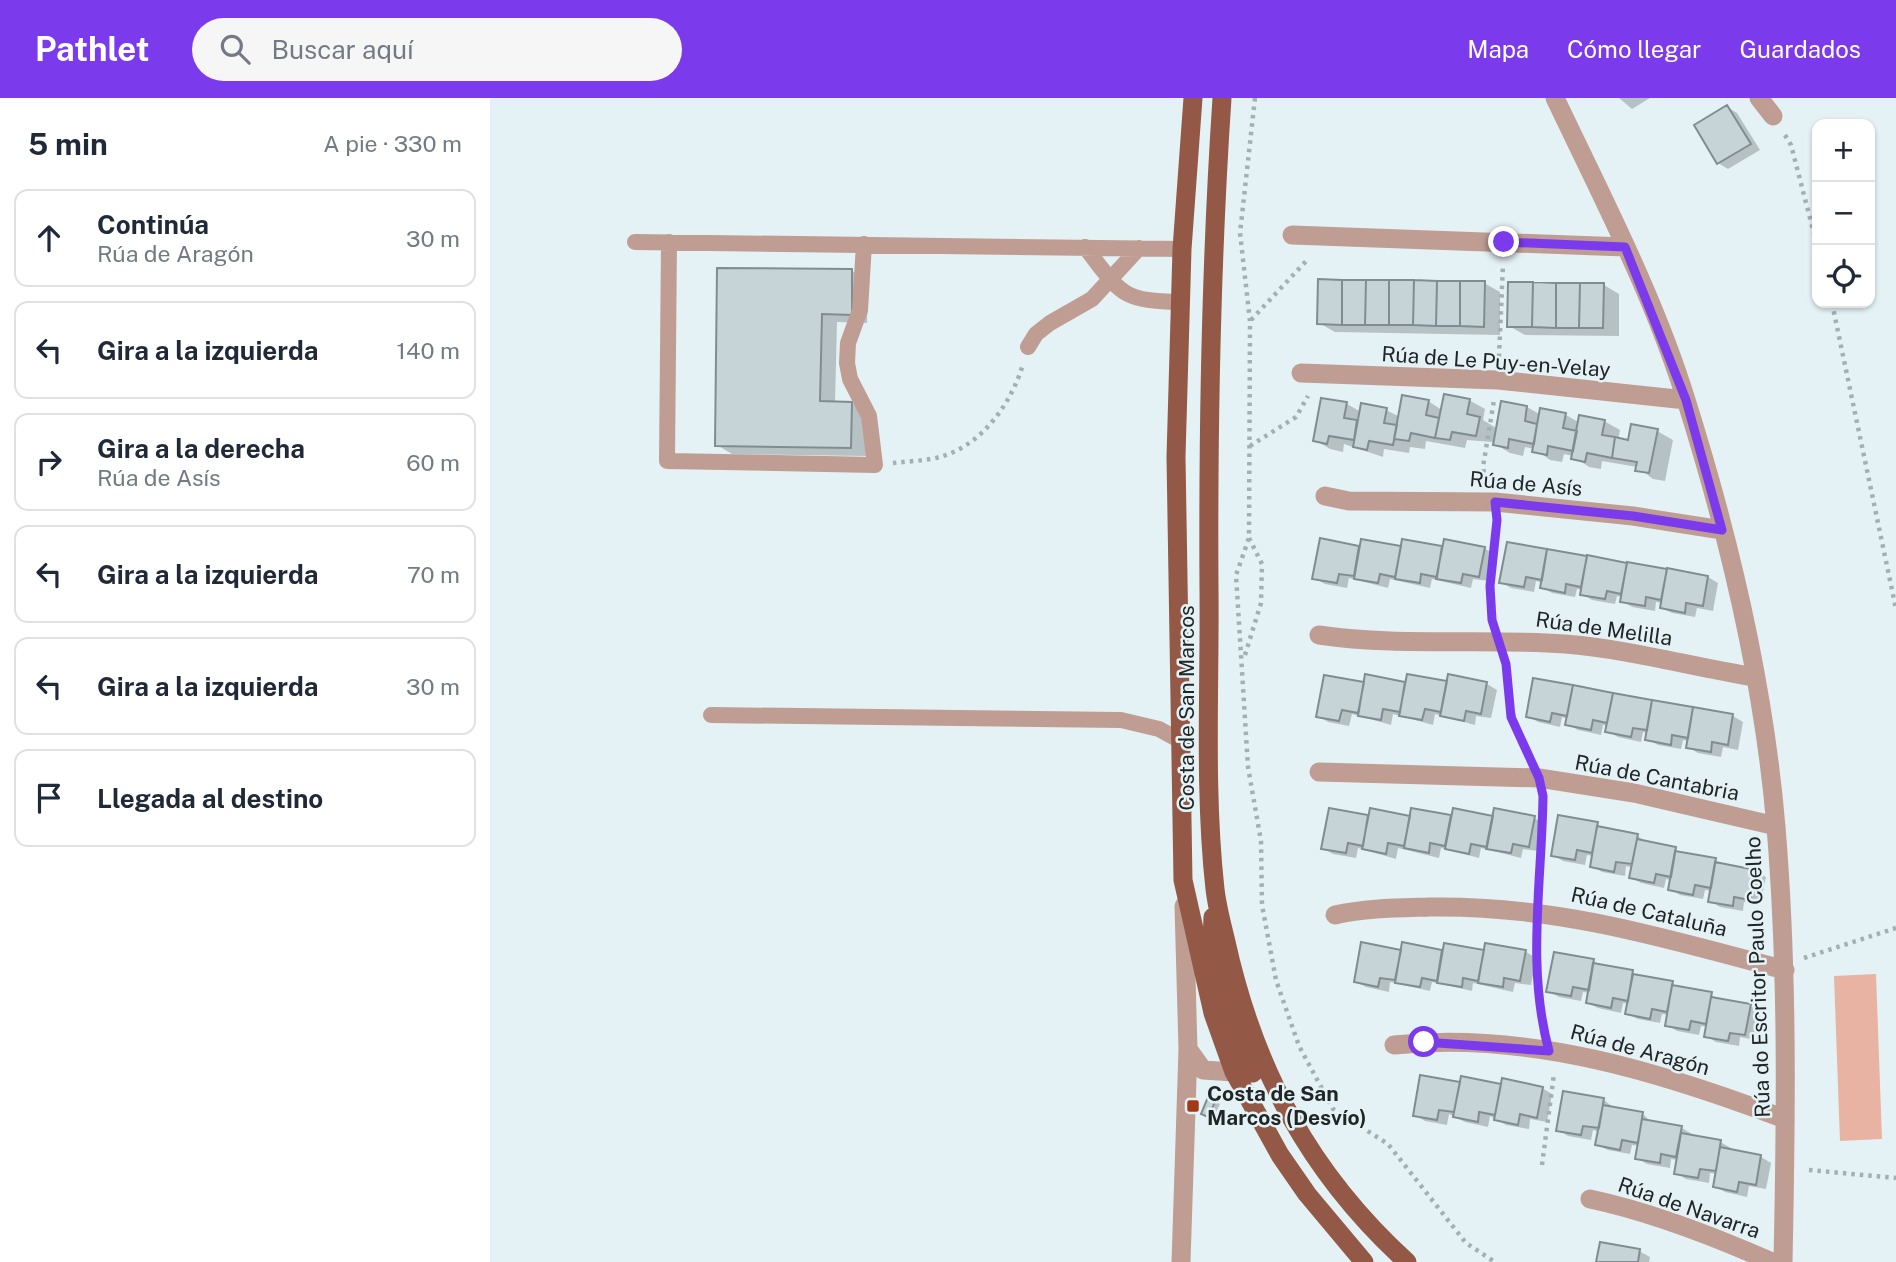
<!DOCTYPE html>
<html lang="es">
<meta charset="utf-8">
<style>
:root{--surface:#fff;--page:#f6f6f7;--text:#1f2937;--muted:#747a83;--line:#e0e1e3;--accent:#7c3aed}
body{margin:0;font-family:"Public Sans",sans-serif;background:var(--page);color:var(--text)}
.controls{position:absolute;right:21px;top:21px;display:grid;overflow:hidden;border-radius:14px;box-shadow:0 2px 5px #0004}
.controls button{width:63px;height:63px;display:grid;place-items:center;padding:0;border:0;border-bottom:2px solid var(--line);background:var(--surface);color:var(--text);font:35px sans-serif}
.stop{position:absolute;width:21px;height:21px;margin:-16px;border:5px solid #7c3aed;border-radius:50%;background:#fff}
.stop.end{background:#7c3aed;border-color:#fff;box-shadow:0 2px 7px #0008}
.list{margin:0;padding:0;list-style:none}
h2{display:flex;justify-content:space-between;align-items:center;height:91px;margin:0;padding:0 28px;font-size:30px}
h2 small{font-size:23px;font-weight:400;color:var(--muted)}
.list li{display:grid;grid-template-columns:46px 1fr auto;gap:21px;align-items:center;box-sizing:border-box;height:98px;margin:0 14px 14px;padding:0 14px;border:2px solid var(--line);border-radius:14px}
.list b{display:block;font-size:26px;white-space:nowrap}
.list p{margin:0;font-size:23px;white-space:nowrap;color:var(--muted)}
.list em{font-size:23px;font-style:normal;color:var(--muted)}
.icon{flex:none;width:38px;height:38px;fill:none;stroke:currentColor;stroke-width:2;stroke-linecap:round;stroke-linejoin:round}
.map{position:relative;flex:none;width:1406px;height:1164px;overflow:hidden}
header{display:flex;align-items:center;gap:42px;box-sizing:border-box;height:98px;padding:0 35px;background:var(--accent);color:#fff}
header strong{font-size:33px}
nav{display:flex;gap:38px;margin-inline-start:auto;font-size:24px}
.search{width:490px;height:63px;background:var(--page);display:flex;align-items:center;gap:18px;box-sizing:border-box;padding:0 24px;border-radius:38px;color:var(--muted);font-size:26px}
main{display:flex}
aside{flex:1;background:var(--surface)}
.map>svg:first-child{display:block}
.green{fill:#e8b3a2}
.shadow{fill:#0003}
.building{fill:#c6d4d8;stroke:#808d90;stroke-width:2}
.lines{fill:none;stroke-linecap:round;stroke-linejoin:round}
.path{stroke:#a4afb2;stroke-width:4.5;stroke-dasharray:3.5 5;stroke-linecap:butt}
.service{stroke:#bf9d93;stroke-width:16}
.minor{stroke:#bf9d93;stroke-width:19}
.primary{stroke:#935946;stroke-width:19}
.route{stroke:#7c3aed;stroke-width:9}
.poi-dot{fill:#a13a16;stroke:#e4f2f6;stroke-width:2.5}
.labels{text-anchor:middle;stroke-width:5;stroke-linejoin:round;paint-order:stroke}
.street-label{font-size:21px;fill:#202526;stroke:#e4f2f6}
.poi-label{font-size:21px;font-weight:bold;fill:#202526;stroke:#e4f2f6;text-anchor:start}
</style>
<header>
<strong>Pathlet</strong>
<div class="search"><svg class="icon" aria-label="search" viewBox="0 0 24 24"><circle cx="10" cy="10" r="6"/><path d="M15 15l6 6"/></svg>Buscar aquí</div>
<nav><a>Mapa</a><a>Cómo llegar</a><a>Guardados</a></nav>
</header>
<main>
<aside>
<h2>5 min<small>A pie · 330 m</small></h2>
<ul class="list">
<li><svg class="icon" aria-label="ahead" viewBox="0 0 24 24"><path d="M12 20V5M6 11l6-6 6 6"/></svg><div><b>Continúa</b><p>Rúa de Aragón</p></div><em>30 m</em></li>
<li><svg class="icon" aria-label="left" viewBox="0 0 24 24"><path d="M17 20v-9H6M10 6l-5 5 5 5"/></svg><div><b>Gira a la izquierda</b></div><em>140 m</em></li>
<li><svg class="icon" aria-label="right" viewBox="0 0 24 24"><path d="M7 20v-9h11M14 6l5 5-5 5"/></svg><div><b>Gira a la derecha</b><p>Rúa de Asís</p></div><em>60 m</em></li>
<li><svg class="icon" aria-label="left" viewBox="0 0 24 24"><path d="M17 20v-9H6M10 6l-5 5 5 5"/></svg><div><b>Gira a la izquierda</b></div><em>70 m</em></li>
<li><svg class="icon" aria-label="left" viewBox="0 0 24 24"><path d="M17 20v-9H6M10 6l-5 5 5 5"/></svg><div><b>Gira a la izquierda</b></div><em>30 m</em></li>
<li><svg class="icon" aria-label="arrive" viewBox="0 0 24 24"><path d="M6 21V4h12l-3 4 3 4H6"/></svg><div><b>Llegada al destino</b></div></li>
</ul>
</aside>
<div class="map">
<svg width="1406" height="1164" viewBox="0 0 1406 1164">
<rect width="100%" height="100%" fill="#e4f2f6"/>
<path class="green" d="M1386,876L1392,1041L1350,1043L1344,878Z"/>
<path class="shadow" d="M1129,0H1160L1142,11Z
M1237,9L1247,15L1270,52L1238,71L1228,65Z
M362,173L378,182L377,225L347,224L345,305H362L377,314L376,358L242,356L227,347Z
M994,185L1010,194V237L845,234L829,225Z
M1114,187L1129,196V238L1035,237L1019,228Z
M979,302L995,311L993,322L1008,331L1037,309L1051,317L1052,312L1076,317L1090,325L1114,323L1130,332L1128,342L1139,344L1167,333L1183,342L1175,383L1163,381L1147,369L1112,363L1111,371L1099,369L1083,358L1074,356L1072,364L1060,362L1045,351L1035,349L1033,358L1020,355L1002,344L977,342L975,350L936,343L935,351L920,349L919,355L894,351L893,359L854,346L853,354L840,351L825,342L857,306L871,314L896,312L910,319L938,303L952,312Z
M831,442L871,450H912L914,443L953,450H994L1004,456L999,483L983,481L981,490L942,481L940,490L900,481L898,490L859,480L857,490L835,486L824,480Z
M1018,446L1218,479L1228,485L1223,513L1207,510L1205,519L1182,515L1172,510L1173,505L1166,504L1165,513L1142,509L1132,503V499L1127,498L1125,506L1102,502L1092,496V492L1087,491L1085,499L1062,495L1052,489L1053,485L1046,483L1044,494L1021,490L1011,484Z
M877,578L917,586H997L1007,592L1001,620L986,618L985,627L945,616L943,627L903,616L901,627L862,616L859,628L838,624L828,618L875,586Z
M1044,582L1243,618L1253,624L1248,652L1233,649L1231,659L1208,655L1198,649L1199,643L1193,642L1191,651L1168,647L1157,641L1158,635L1153,634L1151,644L1128,639L1117,633L1118,628L1113,627L1111,637L1088,632L1077,626L1078,621L1072,619L1070,629L1048,624L1038,618Z
M840,712L880,719L921,720L922,712L963,720H1044L1054,726L1049,753L1033,751L1031,760L991,750L989,760L951,750L949,760L908,750L906,761L868,750L866,760L843,756L833,750Z
M1069,719L1147,737L1157,746L1265,773L1276,779L1270,807L1254,804L1253,813L1230,809L1220,803L1222,793L1215,792L1213,801L1190,797L1180,791L1182,782L1176,781L1174,790L1151,785L1141,779L1143,770L1136,768L1135,778L1112,774L1102,768L1104,758L1097,757L1095,767L1073,763L1063,757Z
M914,846L954,854H1036L1046,860L1041,887L1025,885L1023,894L983,885L982,893L942,884L940,893L900,884L899,894L876,889L866,884L913,854Z
M1103,863L1114,869L1260,908L1271,914L1265,942L1250,939L1249,948L1226,944L1216,938L1218,929L1211,928L1209,937L1187,933L1177,927L1178,917L1172,916L1170,925L1148,921L1137,916L1139,906L1133,905L1131,915L1108,910L1098,905L1100,895L1093,894L1091,903L1069,899L1058,893Z
M971,986L1052,990L1062,996L1057,1024L1040,1021L1039,1031L1016,1027L1000,1018L998,1029L975,1024L959,1016L957,1027L935,1023L925,1017Z
M719,1001L730,1006L723,1020L713,1015Z
M1114,1002L1124,1010L1153,1016L1162,1025L1192,1030L1202,1036L1201,1039L1230,1044L1241,1050L1240,1053L1271,1059L1281,1065L1276,1091L1259,1088L1257,1099L1235,1094L1225,1088L1227,1076L1220,1075L1219,1085L1196,1081L1186,1075L1188,1062L1181,1061L1180,1070L1157,1066L1147,1060L1149,1048L1142,1047L1140,1056L1118,1052L1107,1047L1110,1034L1103,1032L1101,1042L1078,1038L1068,1032Z
M1149,1153L1160,1159L1159,1164H1108Z"/>
<path class="building" d="M1237,7L1261,46L1227,66L1204,27Z
M227,170L362,171V217L332,216L330,303L362,304L361,350L225,348Z
M828,181L852,182V227L827,226Z
M852,182H876L875,227H852Z
M876,182H899V227H875Z
M899,182H924L923,227H899Z
M924,182L947,183L946,228L923,227Z
M947,183H970V228H946Z
M970,183H995L994,229L970,228Z
M1018,184H1043L1042,229H1017Z
M1043,184L1066,185V230L1042,229Z
M1066,185H1090L1089,230H1066Z
M1090,185H1114L1113,230H1089Z
M954,296L980,301L977,316L990,319L986,338L962,334L960,342L945,340Z
M912,297L939,302L936,317L949,320L945,340L921,335L919,343L904,341Z
M831,300L857,304L854,320L867,322L864,342L839,338L837,346L823,343Z
M1011,303L1037,308L1035,323L1047,326L1044,346L1019,341L1018,350L1003,347Z
M871,305L897,310L894,325L907,327L903,347L879,343L877,352L863,349Z
M1050,310L1076,315L1073,330L1087,333L1083,353L1058,348L1057,357L1042,354Z
M1089,317L1115,322L1112,337L1125,339L1122,360L1097,355L1095,364L1081,361Z
M1141,326L1168,331L1159,375L1145,373L1147,364L1122,360L1125,339L1138,342Z
M830,440L869,448L864,478L849,476L847,485L822,481Z
M871,441L911,448L905,479L890,476L888,485L864,481Z
M912,441L952,448L947,479L931,476L930,485L905,481Z
M954,441L995,449L989,479L973,476L971,485L946,481Z
M1017,444L1057,451L1052,482L1036,479L1034,489L1009,485Z
M1057,451L1097,458L1091,489L1076,486L1075,495L1050,490Z
M1097,457L1137,465L1131,496L1117,493L1115,501L1090,497Z
M1137,464L1177,471L1171,502L1156,499L1155,508L1130,504Z
M1177,470L1218,478L1213,508L1196,505L1195,515L1170,510Z
M875,576L915,584L910,614L893,611L891,622L868,618Z
M917,576L957,583L951,614L935,611L932,622L909,618Z
M958,576L997,584L991,616L976,613L974,623L950,618Z
M834,577L874,584L868,615L852,612L849,623L826,619Z
M1043,580L1083,587L1077,618L1062,615L1060,624L1036,619Z
M1083,587L1123,595L1117,625L1103,622L1101,632L1075,627Z
M1123,595L1162,602L1157,632L1143,630L1141,639L1115,634Z
M1162,602L1203,609L1198,640L1182,637L1181,647L1155,642Z
M1203,609L1243,616L1238,647L1222,644L1221,654L1196,650Z
M839,710L878,717L873,748L858,745L856,755L831,751Z
M880,710L920,718L914,748L898,745L896,756L872,751Z
M921,710L961,717L955,748L940,745L939,755L914,750Z
M963,710L1003,718L997,749L981,746L979,756L955,751Z
M1004,710L1045,718L1039,749L1023,746L1021,755L996,751Z
M1068,717L1108,724L1102,755L1087,752L1085,762L1061,758Z
M1107,728L1148,736L1142,766L1126,764L1124,774L1100,769Z
M1147,741L1186,749L1181,779L1166,776L1164,785L1139,780Z
M1185,753L1226,760L1221,790L1205,787L1203,797L1178,792Z
M1225,764L1266,772L1260,802L1244,799L1243,808L1218,804Z
M871,844L911,852L905,882L890,880L888,889L864,884Z
M912,844L952,852L947,883L932,880L930,889L905,885Z
M954,845L994,852L988,883L973,880L972,889L947,885Z
M995,845L1036,852L1030,883L1014,880L1013,889L988,885Z
M1064,854L1104,861L1099,892L1083,889L1081,898L1056,894Z
M1103,865L1143,872L1138,903L1123,900L1121,910L1096,905Z
M1143,876L1183,883L1177,914L1162,911L1160,921L1135,916Z
M1182,887L1222,894L1216,926L1201,923L1199,932L1175,928Z
M1221,899L1261,906L1255,937L1240,935L1238,943L1214,939Z
M930,977L970,984L964,1014L949,1012L947,1022L923,1018Z
M971,978L1011,986L1005,1017L989,1014L988,1024L963,1019Z
M1012,980L1053,989L1047,1020L1030,1016L1028,1027L1004,1022Z
M1073,993L1114,1000L1109,1030L1093,1028L1091,1037L1066,1033Z
M718,999L726,1002L718,1019L711,1016Z
M1113,1007L1153,1014L1148,1045L1132,1042L1130,1052L1105,1047Z
M1152,1021L1192,1028L1186,1059L1171,1056L1170,1065L1145,1061Z
M1191,1035L1231,1042L1226,1073L1210,1071L1208,1080L1184,1076Z
M1230,1049L1271,1057L1266,1087L1249,1084L1247,1094L1223,1089Z
M1110,1144L1150,1151L1148,1164H1106Z"/>
<g class="lines">
<path class="path" d="M765,0L750,135L760,223L759,440L746,477L758,669L771,743L772,807L786,882L809,948L843,1011L898,1046L976,1145L1005,1164
M1295,37L1301,47L1327,147
M1342,205L1406,511
M761,222L819,160
M1009,259L1013,166
M760,348L806,319L818,298
M403,365C419,363 438,363 453,358C493,346 522,304 533,266
M995,383L993,369L1004,302
M1002,524L1000,488L1007,425
M755,557L771,505L772,466L759,440
M1016,565C1017,600 1024,626 1039,657
M1048,795L1053,702
M1045,838L1048,903L1053,930
M1314,860L1406,830
M1052,1067L1064,976
M1319,1072L1406,1080"/>
<path class="service" d="M145,144L692,151
M179,144L177,363L385,367L379,318L360,281L357,265L358,245L370,212L374,146
M595,149C631,195 630,203 690,204
M538,249L546,236L560,225L602,201L649,150
M221,617L631,622L669,631L689,642"/>
<path class="minor" d="M1065,0C1112,99 1165,200 1197,305C1240,442 1274,586 1286,729C1298,874 1296,1019 1293,1164
M1269,0L1283,18
M802,137L1135,149
M811,275L1008,282L1196,302
M835,398L859,403L1005,404L1143,418L1232,432
M829,537C910,549 994,540 1075,546C1139,551 1202,569 1265,579
M829,674L1049,680L1144,695L1286,728
M845,817C876,810 907,810 940,809C1066,807 1175,840 1295,872
M904,947C1039,933 1171,974 1295,1021
M698,951L713,972L744,974
M1100,1101C1162,1114 1223,1138 1282,1164
M691,1164L698,951L694,808"/>
<path class="primary" d="M703,0L692,151L686,359L693,782L723,915L744,974L790,1057L817,1096L874,1164
M732,0C721,164 718,326 719,490C720,589 714,692 725,791C727,809 732,827 736,844C764,971 820,1076 917,1164
M723,819C720,872 740,927 763,975"/>
</g>
<g class="lines">
<path class="route" d="M934,944L1059,953C1036,868 1052,784 1053,698L1049,680L1021,619L1016,566L1002,522L1000,488L1007,422L1005,404L1143,418L1232,432L1196,302L1135,149L1014,144"/>
</g>
<rect class="poi-dot" x="696" y="1001" width="14" height="14" rx="3.5"/>
<g class="labels">
<g class="street-label">
<text transform="translate(1006 264) rotate(4)" y="7">Rúa de Le Puy-en-Velay</text>
<text transform="translate(1036 386) rotate(5)" y="7">Rúa de Asís</text>
<text transform="translate(1114 531) rotate(8)" y="7">Rúa de Melilla</text>
<text transform="translate(697 610) rotate(-90)" y="7">Costa de San Marcos</text>
<text transform="translate(1167 680) rotate(11)" y="7">Rúa de Cantabria</text>
<text transform="translate(1159 814) rotate(13)" y="7">Rúa de Cataluña</text>
<text transform="translate(1268 879) rotate(-92)" y="7">Rúa do Escritor Paulo Coelho</text>
<text transform="translate(1150 952) rotate(15)" y="7">Rúa de Aragón</text>
<text transform="translate(1199 1110) rotate(19)" y="7">Rúa de Navarra</text>
</g>
<g class="poi-label">
<text x="717" y="1003">Costa de San<tspan x="717" dy="24">Marcos (Desvío)</tspan></text>
</g>
</g>
</svg>
<div class="controls">
<button>+</button>
<button>−</button>
<button><svg class="icon" aria-label="locate" viewBox="0 0 24 24"><circle cx="12" cy="12" r="6"/><path d="M12 2v4M12 18v4M2 12h4M18 12h4"/></svg></button>
</div>
<div class="stop" style="left:934px;top:944px"></div>
<div class="stop end" style="left:1014px;top:144px"></div>
</div>
</main>
